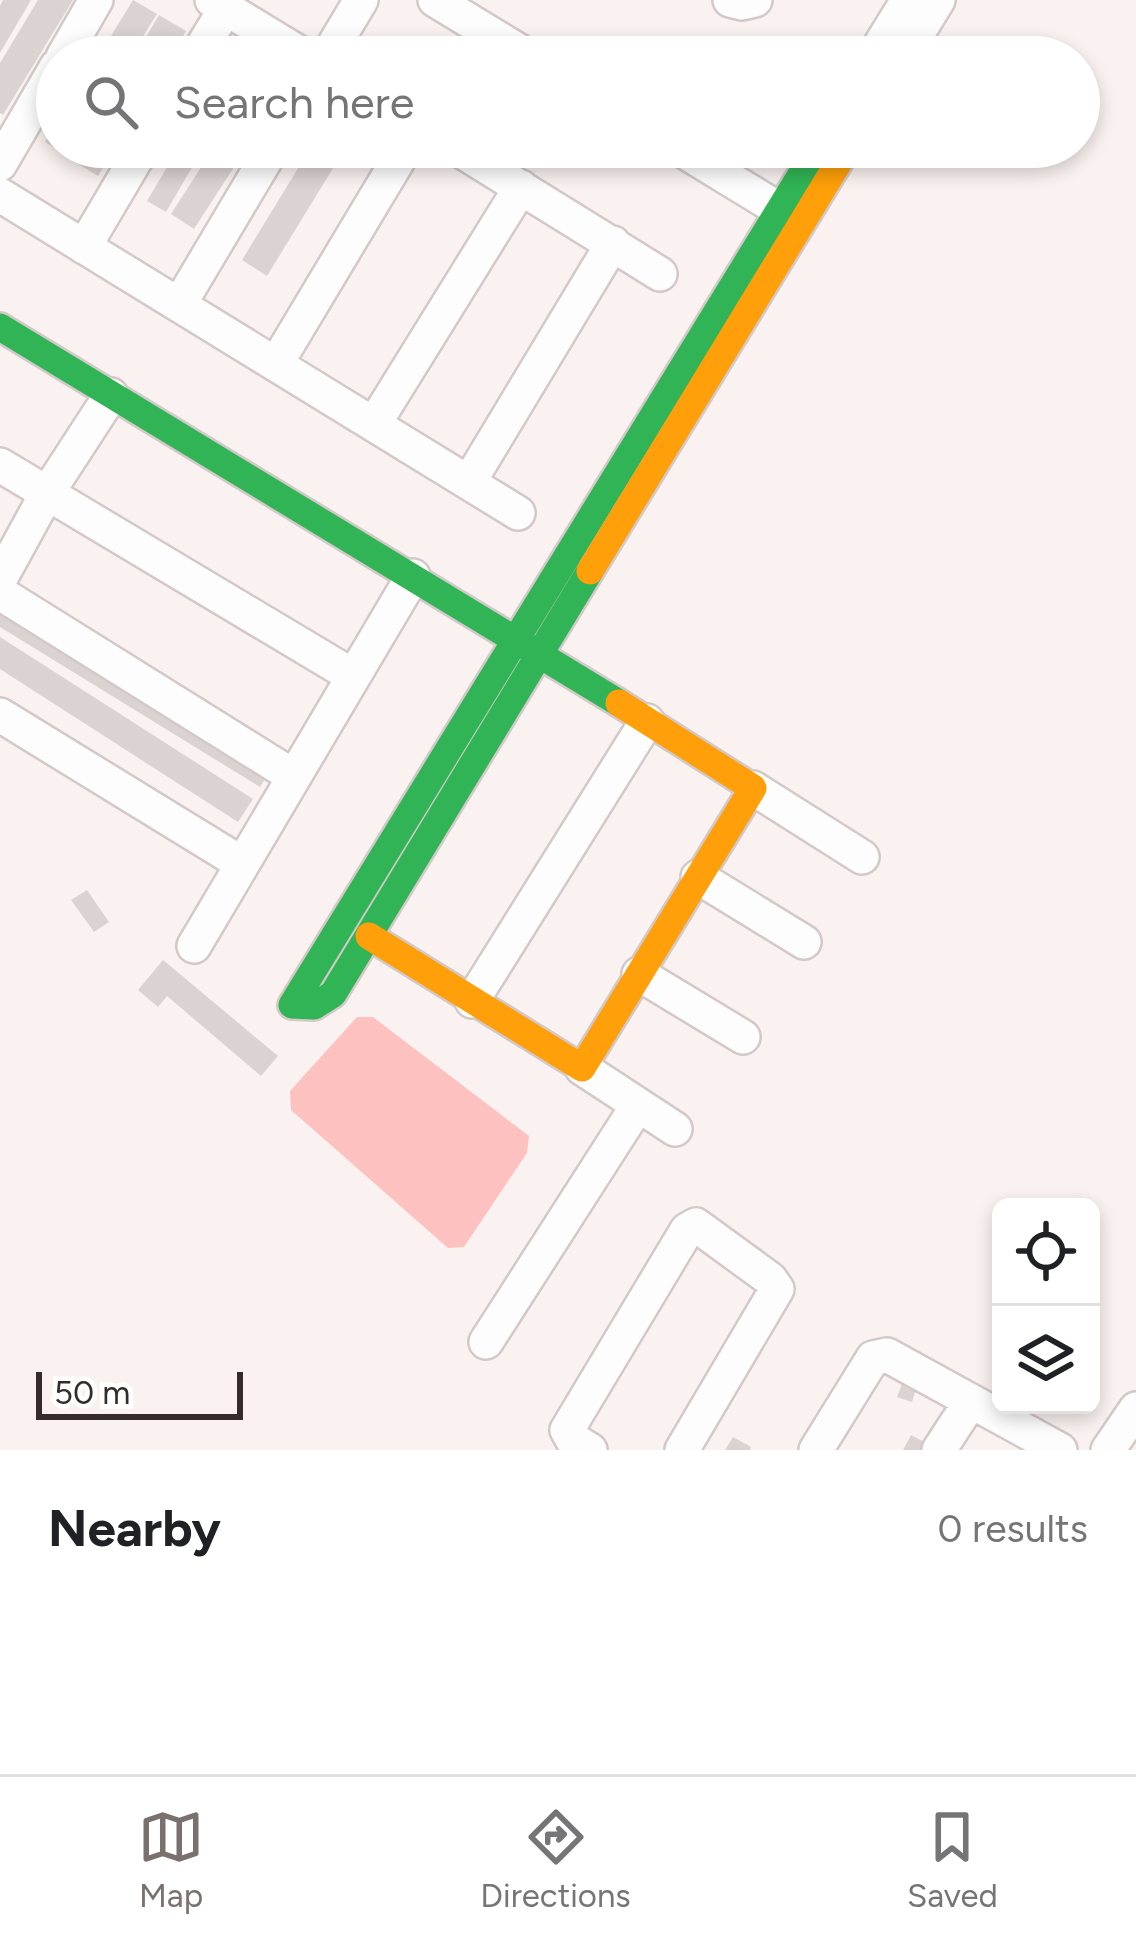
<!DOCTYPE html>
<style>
:root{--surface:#fff;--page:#f2f2f2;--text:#202124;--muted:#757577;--line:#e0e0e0;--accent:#7a716f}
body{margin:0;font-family:Figtree,sans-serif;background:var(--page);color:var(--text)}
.controls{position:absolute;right:36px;bottom:36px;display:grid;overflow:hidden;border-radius:18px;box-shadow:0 6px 18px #0003}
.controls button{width:108px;height:108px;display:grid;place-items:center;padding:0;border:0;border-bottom:3px solid var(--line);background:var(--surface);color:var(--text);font:60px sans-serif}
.scale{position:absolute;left:36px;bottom:30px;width:207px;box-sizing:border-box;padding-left:12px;border:6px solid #352b2a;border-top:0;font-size:33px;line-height:42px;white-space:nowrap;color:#352b2a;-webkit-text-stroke:9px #fff;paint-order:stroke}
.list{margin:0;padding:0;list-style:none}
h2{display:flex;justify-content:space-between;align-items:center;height:156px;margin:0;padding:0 48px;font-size:51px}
h2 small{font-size:39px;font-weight:400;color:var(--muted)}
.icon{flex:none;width:66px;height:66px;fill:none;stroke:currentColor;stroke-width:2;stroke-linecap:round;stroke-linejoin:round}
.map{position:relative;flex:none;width:1136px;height:1450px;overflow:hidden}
.search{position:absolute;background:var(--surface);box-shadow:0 6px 18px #0003;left:36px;right:36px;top:36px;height:132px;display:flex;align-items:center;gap:30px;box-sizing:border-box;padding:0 42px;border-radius:66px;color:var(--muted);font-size:45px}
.sheet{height:324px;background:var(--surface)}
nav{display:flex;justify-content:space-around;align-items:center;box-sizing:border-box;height:168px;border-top:3px solid var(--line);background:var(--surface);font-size:33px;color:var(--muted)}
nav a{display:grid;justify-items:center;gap:6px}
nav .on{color:var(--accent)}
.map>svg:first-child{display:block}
.water{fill:#fdc2bf}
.building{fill:#dbd3d1}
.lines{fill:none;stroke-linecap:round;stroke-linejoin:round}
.street-casing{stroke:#d2c9c8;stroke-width:38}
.fast-casing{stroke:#d2c9c8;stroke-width:32}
.slow-casing{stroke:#d2c9c8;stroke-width:32}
.street{stroke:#fefdfd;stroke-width:33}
.fast{stroke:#30b455;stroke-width:27}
.slow{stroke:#ff9f0a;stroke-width:27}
</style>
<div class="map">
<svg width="1136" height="1450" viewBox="0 0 1136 1450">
<rect width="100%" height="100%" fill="#faf2f0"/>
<path class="water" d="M357,1017H373L529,1136L527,1153L464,1247L448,1248L291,1110L290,1091Z"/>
<path class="building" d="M3,0H31L0,53V6Z
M38,0H73L3,115L0,113V63Z
M133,0L157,14L130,57H98Z
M159,15L186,31L174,51L170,57H134Z
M57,122V147H74L68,156L45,142Z
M80,147H116L98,176L72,160Z
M179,147H204L166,212L147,201Z
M214,147H247L194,229L171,214Z
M311,147H346L267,276L242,260Z
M0,600L272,768L260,787L0,627Z
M0,637L253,799L238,822L0,669Z
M87,890L109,922L94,932L71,900Z
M163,960L278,1056L261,1076L167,996L158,1007L138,990Z
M903,1381L917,1386L912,1402L897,1397Z
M911,1435L926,1443L922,1450H903Z
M733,1437L751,1447L750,1450H725Z"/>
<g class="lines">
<g class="street-casing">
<path id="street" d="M212,0L306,57
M435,0L529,57
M730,0L742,3L755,0
M63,57L96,0
M196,57L226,8
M327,57L361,0
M873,57L908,0
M903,57L938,0
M455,147L660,274
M677,147L795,219
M0,164L57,66
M0,195L518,513
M84,247L143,147
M179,305L273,147
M276,364L406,147
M374,424L521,187
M0,465L353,676
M469,482L613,243
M0,579L46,495L111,395
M0,593L293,776
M0,715L241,863
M753,788L862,857
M698,877L804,942
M194,946L413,576
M639,974L743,1037
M472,1001L647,721
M582,1068L675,1129
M486,1342L638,1105
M590,1450L572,1439L567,1430L687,1230L696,1225L770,1279L777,1289L682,1450
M816,1450L873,1358L887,1355L1060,1450
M939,1450L971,1401
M1108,1450L1136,1409"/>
</g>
<g class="fast-casing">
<path id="fast" d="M0,327L619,703
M590,571L333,994L314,1006L292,1005L818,147"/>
</g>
<g class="slow-casing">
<path id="slow" d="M590,571L848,147
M369,936L582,1068L753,788L619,703"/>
</g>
<use href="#street" class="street"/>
<use href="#fast" class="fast"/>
<use href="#slow" class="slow"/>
</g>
</svg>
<div class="controls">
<button><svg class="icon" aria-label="locate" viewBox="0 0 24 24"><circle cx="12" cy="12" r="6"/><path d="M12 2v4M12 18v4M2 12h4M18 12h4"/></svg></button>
<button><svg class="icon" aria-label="layers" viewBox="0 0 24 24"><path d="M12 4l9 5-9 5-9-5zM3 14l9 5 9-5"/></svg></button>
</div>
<div class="scale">50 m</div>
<div class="search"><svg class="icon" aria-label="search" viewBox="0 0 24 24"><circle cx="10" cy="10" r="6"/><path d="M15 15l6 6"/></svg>Search here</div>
</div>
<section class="sheet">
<h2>Nearby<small>0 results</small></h2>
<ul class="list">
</ul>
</section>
<nav>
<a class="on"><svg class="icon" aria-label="map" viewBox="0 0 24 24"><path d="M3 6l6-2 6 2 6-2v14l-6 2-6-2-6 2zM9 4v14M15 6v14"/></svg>Map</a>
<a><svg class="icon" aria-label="directions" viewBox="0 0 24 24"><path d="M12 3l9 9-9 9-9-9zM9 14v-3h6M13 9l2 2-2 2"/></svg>Directions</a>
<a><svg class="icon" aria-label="saved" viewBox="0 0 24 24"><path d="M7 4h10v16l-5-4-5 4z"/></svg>Saved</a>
</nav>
